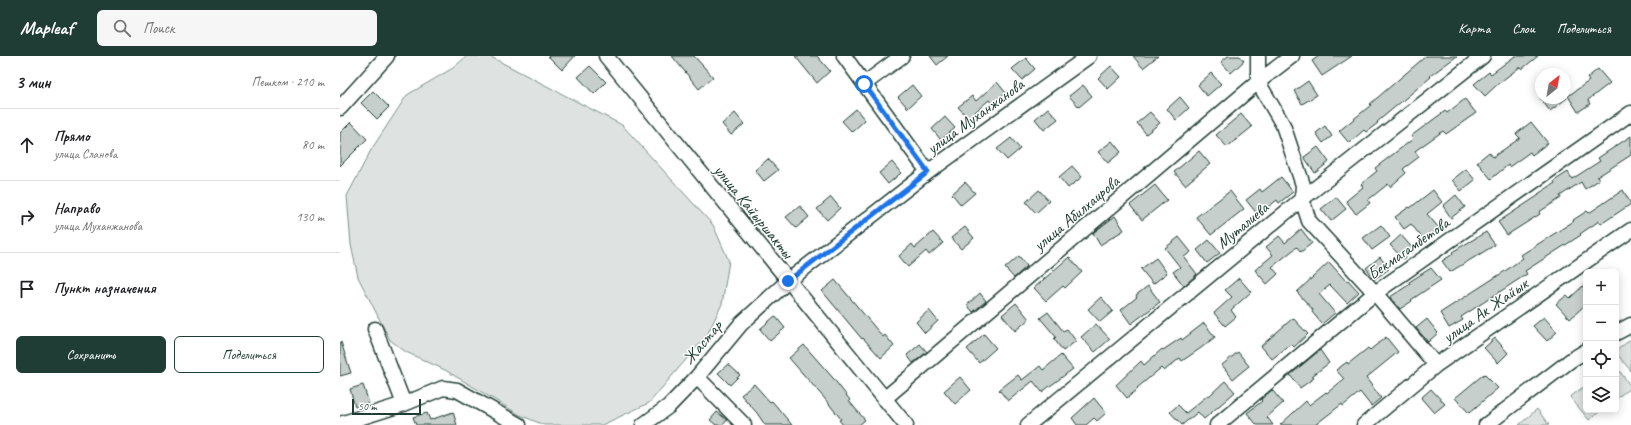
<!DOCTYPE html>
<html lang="ru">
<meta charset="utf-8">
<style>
:root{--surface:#fff;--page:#f6f6f6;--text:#202124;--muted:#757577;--line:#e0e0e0;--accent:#1f3d34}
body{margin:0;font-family:Caveat,sans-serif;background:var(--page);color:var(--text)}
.controls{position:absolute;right:12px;bottom:12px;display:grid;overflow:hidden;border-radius:6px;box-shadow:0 2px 10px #0003}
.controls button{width:36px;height:36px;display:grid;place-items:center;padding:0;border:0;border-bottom:1px solid var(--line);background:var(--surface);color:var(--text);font:20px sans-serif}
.compass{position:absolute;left:1195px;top:12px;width:36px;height:36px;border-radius:50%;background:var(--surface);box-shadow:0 2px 10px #0003;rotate:31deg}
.scale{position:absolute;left:12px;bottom:10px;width:69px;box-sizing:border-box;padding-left:4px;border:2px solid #1f3d34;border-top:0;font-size:11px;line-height:14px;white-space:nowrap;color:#1f3d34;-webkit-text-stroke:3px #fff;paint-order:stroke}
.stop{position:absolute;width:12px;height:12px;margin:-9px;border:3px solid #1a73e8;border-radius:50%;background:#fff}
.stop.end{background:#1a73e8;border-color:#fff;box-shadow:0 1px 4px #0008}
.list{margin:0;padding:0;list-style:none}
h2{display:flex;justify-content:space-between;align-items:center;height:52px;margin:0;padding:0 16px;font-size:17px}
h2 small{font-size:13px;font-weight:400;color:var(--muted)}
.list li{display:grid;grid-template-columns:26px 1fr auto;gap:12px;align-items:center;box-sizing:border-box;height:72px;padding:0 16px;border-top:1px solid var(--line)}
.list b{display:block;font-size:15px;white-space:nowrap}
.list p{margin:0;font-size:13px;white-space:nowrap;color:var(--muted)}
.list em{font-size:13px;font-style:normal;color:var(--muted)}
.actions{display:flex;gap:8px;padding:12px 16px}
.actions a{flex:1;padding:9px 0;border:1px solid var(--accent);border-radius:6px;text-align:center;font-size:14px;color:var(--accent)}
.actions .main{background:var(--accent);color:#fff}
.icon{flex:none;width:22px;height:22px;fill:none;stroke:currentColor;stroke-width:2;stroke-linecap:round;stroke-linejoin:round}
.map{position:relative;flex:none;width:1291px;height:369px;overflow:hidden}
header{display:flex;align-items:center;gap:24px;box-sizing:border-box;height:56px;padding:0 20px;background:var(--accent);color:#fff}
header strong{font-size:19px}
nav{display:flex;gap:22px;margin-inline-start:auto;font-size:14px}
.search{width:280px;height:36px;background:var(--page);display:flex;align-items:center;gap:10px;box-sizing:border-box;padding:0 14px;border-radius:6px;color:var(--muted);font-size:15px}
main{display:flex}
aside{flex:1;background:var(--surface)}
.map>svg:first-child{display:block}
.green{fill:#dee3e2;stroke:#7e908b}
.building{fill:#c7cfcc;stroke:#1f3d34}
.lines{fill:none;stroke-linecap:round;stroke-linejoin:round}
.minor-casing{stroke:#1f3d34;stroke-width:17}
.minor{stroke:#fff;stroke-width:14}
.route{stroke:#1a73e8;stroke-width:5}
.labels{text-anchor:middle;stroke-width:3;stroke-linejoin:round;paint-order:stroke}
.street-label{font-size:17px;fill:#1f3d34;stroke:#fff}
</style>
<header>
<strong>Mapleaf</strong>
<div class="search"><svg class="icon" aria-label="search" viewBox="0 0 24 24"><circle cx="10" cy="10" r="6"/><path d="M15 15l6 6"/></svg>Поиск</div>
<nav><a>Карта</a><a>Слои</a><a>Поделиться</a></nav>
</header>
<main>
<aside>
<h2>3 мин<small>Пешком · 210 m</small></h2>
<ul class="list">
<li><svg class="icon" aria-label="ahead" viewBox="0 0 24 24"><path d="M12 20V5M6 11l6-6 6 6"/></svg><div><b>Прямо</b><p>улица Сланова</p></div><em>80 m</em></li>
<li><svg class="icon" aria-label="right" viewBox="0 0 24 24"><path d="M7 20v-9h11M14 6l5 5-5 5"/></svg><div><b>Направо</b><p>улица Муханжанова</p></div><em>130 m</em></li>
<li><svg class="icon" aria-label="arrive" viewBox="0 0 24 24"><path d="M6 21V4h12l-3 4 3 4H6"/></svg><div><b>Пункт назначения</b></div></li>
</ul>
<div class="actions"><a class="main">Сохранить</a><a>Поделиться</a></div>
</aside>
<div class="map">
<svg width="1291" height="369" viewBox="0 0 1291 369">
<rect width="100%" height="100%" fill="#fff"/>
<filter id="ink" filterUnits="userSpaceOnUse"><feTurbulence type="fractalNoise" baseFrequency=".025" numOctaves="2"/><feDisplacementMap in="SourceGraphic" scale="8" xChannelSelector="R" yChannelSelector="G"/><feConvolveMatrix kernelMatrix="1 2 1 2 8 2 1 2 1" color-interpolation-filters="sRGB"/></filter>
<g filter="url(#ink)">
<path class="green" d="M127,0H149L282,69L373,169L389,205L382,248L367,279L309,347L262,369H204L180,359L105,314L66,296L50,284L18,221L11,189L7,140L31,94L67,39L113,12Z
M1291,283V315L1276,297V295Z
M1276,310L1291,331L1276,343Z
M1246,329V354H1262L1249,364L1230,341Z
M1197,353L1209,369H1179Z"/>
<path class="building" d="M208,0H235L222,14Z
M332,0H354L373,21L359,33Z
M455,0H477L490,15L477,27Z
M590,0H608L597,9Z
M793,0H818L803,12Z
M888,0H900L904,5L891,17L881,6Z
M979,0H1012L982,20L972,5Z
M1086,0H1117L1090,20L1091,21L1037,66L1038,67L1026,76L1024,74L1009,87L999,75L1031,49L1030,48Z
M1175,0H1198L1182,13L1180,11L1159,27L1145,40L1134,28L1149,16L1151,18Z
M686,2L695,13L682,24L672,13Z
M250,10L266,26L254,38L238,21Z
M771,10L781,21L768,33L758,22Z
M1258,13L1270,27L1248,44L1250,48L1238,56L1228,40L1249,25L1247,22Z
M871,17L881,28L867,40L858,29Z
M968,25L977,39L962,48L954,35Z
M657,26L666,37L653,49L649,44L628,62L618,51L632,40L636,45Z
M572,29L581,40L568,52L558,41Z
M743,29L752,40L739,51L729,40Z
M33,35L49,51L37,63L21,47Z
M840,41L849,52L836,64L827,53Z
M1200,42H1227L1210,55Z
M1125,43L1136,57L1106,78L1103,75L1075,95L1079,101L1063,113L1066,117L1050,131L1048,128L1028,144L1030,147L1016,158L1006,145L1023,131L1021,128L1037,115L1035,112L1073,83L1071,80L1105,55L1107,57Z
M708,52L718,63L704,74L695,63Z
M516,53L525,64L512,76L502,65Z
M810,56L820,67L806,78L797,67Z
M395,57L404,68L391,79L382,68Z
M901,58L912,71L887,91L876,79Z
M605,61L615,72L601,84L592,73Z
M11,66L27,83L0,110V77Z
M1191,66L1208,87L1192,99L1190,96L1169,111L1168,109L1151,123L1137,106L1149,96L1153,101L1180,82L1176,78Z
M985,70L992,80L983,87L976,77Z
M1291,80V99L1257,121L1259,124L1245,133L1241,126L1220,140L1221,142L1199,156L1200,158L1167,179L1158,166L1199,139L1198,138L1215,127L1214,125L1228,116L1232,123L1260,105L1258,102Z
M671,82L680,93L667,104L657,93Z
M772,85L781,96L768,107L758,96Z
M978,91L989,106L975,117L964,101Z
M859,95L870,108L845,129L834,116Z
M428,103L438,114L424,125L415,114Z
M552,106L561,117L548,128L539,117Z
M732,110L742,121L728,132L719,121Z
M1126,113L1135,124L1121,135L1112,124Z
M941,121L953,136L939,147L937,144L918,159L906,144L920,133L922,136Z
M625,126L635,137L621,149L612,138Z
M815,129L827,144L802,164L790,149Z
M699,134L709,145L696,157L686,146Z
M1093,134L1102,146L1087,158L1099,172L1084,184L1071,168L1064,173L1055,161L1069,151L1070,152Z
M1283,134L1291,148L1261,168L1259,165L1240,178L1241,179L1185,215L1187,218L1121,261L1123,264L1109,272L1100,257L1165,215L1183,202L1181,199L1234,165L1233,164L1247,155L1249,157Z
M890,135L904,153L871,179L856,161Z
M1116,139L1125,151L1111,162L1103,150Z
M491,141L500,152L487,164L477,153Z
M996,141L1006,153L991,165L981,153Z
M460,150L469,161L456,172L446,161Z
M775,160L784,174L760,189L753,177Z
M1041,169L1050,181L1032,194L1023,182Z
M625,171L634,182L621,193L611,182Z
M961,173L972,187L961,196L957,191L932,211L938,218L927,228L915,214L933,199L926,191L939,180L945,187Z
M593,176L603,187L589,199L586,195L568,211L559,200L572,188L575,192Z
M1146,176L1155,189L1110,216L1102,205L1113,198L1112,196Z
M1061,179L1074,194L1063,203L1050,189Z
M839,181L851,196L844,201L857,218L844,230L833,216L840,211L825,192Z
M869,184L880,197L867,207L857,194Z
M679,200L687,210L674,222L665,212Z
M729,201L742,216L725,232L723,230L706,245L694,232Z
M1040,201L1049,213L1035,223L1026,212Z
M816,202L827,217L813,228L801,213Z
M989,206L1006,225L1008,224L1019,236L1007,247L990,229L979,238L995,257L982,268L972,256L973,254L957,236Z
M1091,212L1101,224L1071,244L1072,245L1060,253L1050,241L1070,228L1069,226Z
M899,222L911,236L891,254L896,261L885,270L874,257L892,241L885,234Z
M495,224L543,281L545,279L554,290L541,302L523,282L522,283L482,235Z
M1246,227V248L1230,263L1216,248L1227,239L1230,242Z
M808,230L820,246L791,268L781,254L797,241L796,239Z
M640,237L646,245L633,256L627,249Z
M761,241L773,255L760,266L748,253Z
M676,247L689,263L675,275L662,259Z
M589,254L598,265L585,277L576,266Z
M708,256L723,275L727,273L736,285L723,295L714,283L716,281L700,262Z
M435,260L445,272L430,285L420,273Z
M1204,261L1217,276L1207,285L1193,270Z
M953,262L968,278L954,291L951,288L932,303L921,290Z
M1087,263L1098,277L1088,286L1076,272Z
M864,267L875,281L861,292L842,305L840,302L824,315L821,312L797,332L798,333L787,342L776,329L801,305L804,309L822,293L823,294L841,282L842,284Z
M756,268L770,283L755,296L741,281Z
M644,278L656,292L639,307L627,293Z
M1046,281L1058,296L1026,322L1041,342L1031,350L1020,336L1003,350L1002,348L975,369H940L966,345L969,349L986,336L987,337L1004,323L996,314L1007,306L1008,308L1028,292L1030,294Z
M1155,282L1168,297L1158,307L1144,292Z
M1,286L11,317L0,320V287Z
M580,288L587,296L573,307L567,299Z
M464,289L493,322L510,344L509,345L525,364L519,369H503L499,364L501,363L485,343L449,302Z
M980,294L989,307L972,320L974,322L960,332L950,319Z
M898,296L909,310L893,323L882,309Z
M721,299L733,313L702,336L693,325L668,345L659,334L678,319L682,324L700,310L703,314Z
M388,308L400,319L390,329L378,317Z
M1144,318L1158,332L1129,357L1115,342Z
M620,321L631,334L615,348L604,335Z
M885,325L895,336L864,363L858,356L842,369L830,356L838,349L846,357L868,339L869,340Z
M414,328L430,346L432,345L452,369H425L417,357L401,339Z
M23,329L29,347L15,351L10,333Z
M1091,333L1105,348L1094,357L1081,342Z
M932,334L943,347L927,361L933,369H917L907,357L922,345L921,343Z
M754,342L766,357L757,365L754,362L746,369H737L732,362Z
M113,356L117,369H76L73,361L87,357L90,364Z
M377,356L387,364L383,369H376L370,364Z"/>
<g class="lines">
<g class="minor-casing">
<path id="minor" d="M266,0L566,369
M504,0L588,116
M918,0V26L943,69L963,129L962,143L969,165L1035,237L1096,309
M524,28L562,0
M0,52L47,0
M35,273L64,348
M1276,277L1291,269
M357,321L404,369
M544,343L918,26L952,0
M0,368L64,348L103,332L117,334L179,369
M303,369L329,350L357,321L401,268L448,225L588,116L749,0
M688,369L962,143L1143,0
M877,369L1035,237L1291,57
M1024,369L1096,309L1291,174
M1146,369L1231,304L1246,295"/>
</g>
<use href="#minor" class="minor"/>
</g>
</g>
<g class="lines" filter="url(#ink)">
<path class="route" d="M448,225L588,116L524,28"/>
</g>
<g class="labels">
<g class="street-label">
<text transform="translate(635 60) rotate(-36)" y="6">улица Муханжанова</text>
<text transform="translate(414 155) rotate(51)" y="6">улица Кайыршакты</text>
<text transform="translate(736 157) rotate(-40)" y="6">улица Абилхаирова</text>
<text transform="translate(902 169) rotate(-40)" y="6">Муталиева</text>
<text transform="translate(1068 192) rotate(-35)" y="6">Бекмагамбетова</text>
<text transform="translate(1145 254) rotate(-35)" y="6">улица Ак Жайык</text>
<text transform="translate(362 286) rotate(-50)" y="6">Жастар</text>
</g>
</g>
</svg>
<div class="controls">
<button>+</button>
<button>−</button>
<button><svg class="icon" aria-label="locate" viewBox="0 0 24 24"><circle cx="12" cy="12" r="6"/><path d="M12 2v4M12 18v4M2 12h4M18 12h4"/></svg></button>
<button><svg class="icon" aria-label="layers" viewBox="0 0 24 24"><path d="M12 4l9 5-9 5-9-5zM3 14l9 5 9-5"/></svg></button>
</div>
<svg class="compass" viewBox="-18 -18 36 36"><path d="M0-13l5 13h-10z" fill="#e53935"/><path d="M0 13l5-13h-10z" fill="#757577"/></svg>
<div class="scale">50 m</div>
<div class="stop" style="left:524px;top:28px"></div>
<div class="stop end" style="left:448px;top:225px"></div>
</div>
</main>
